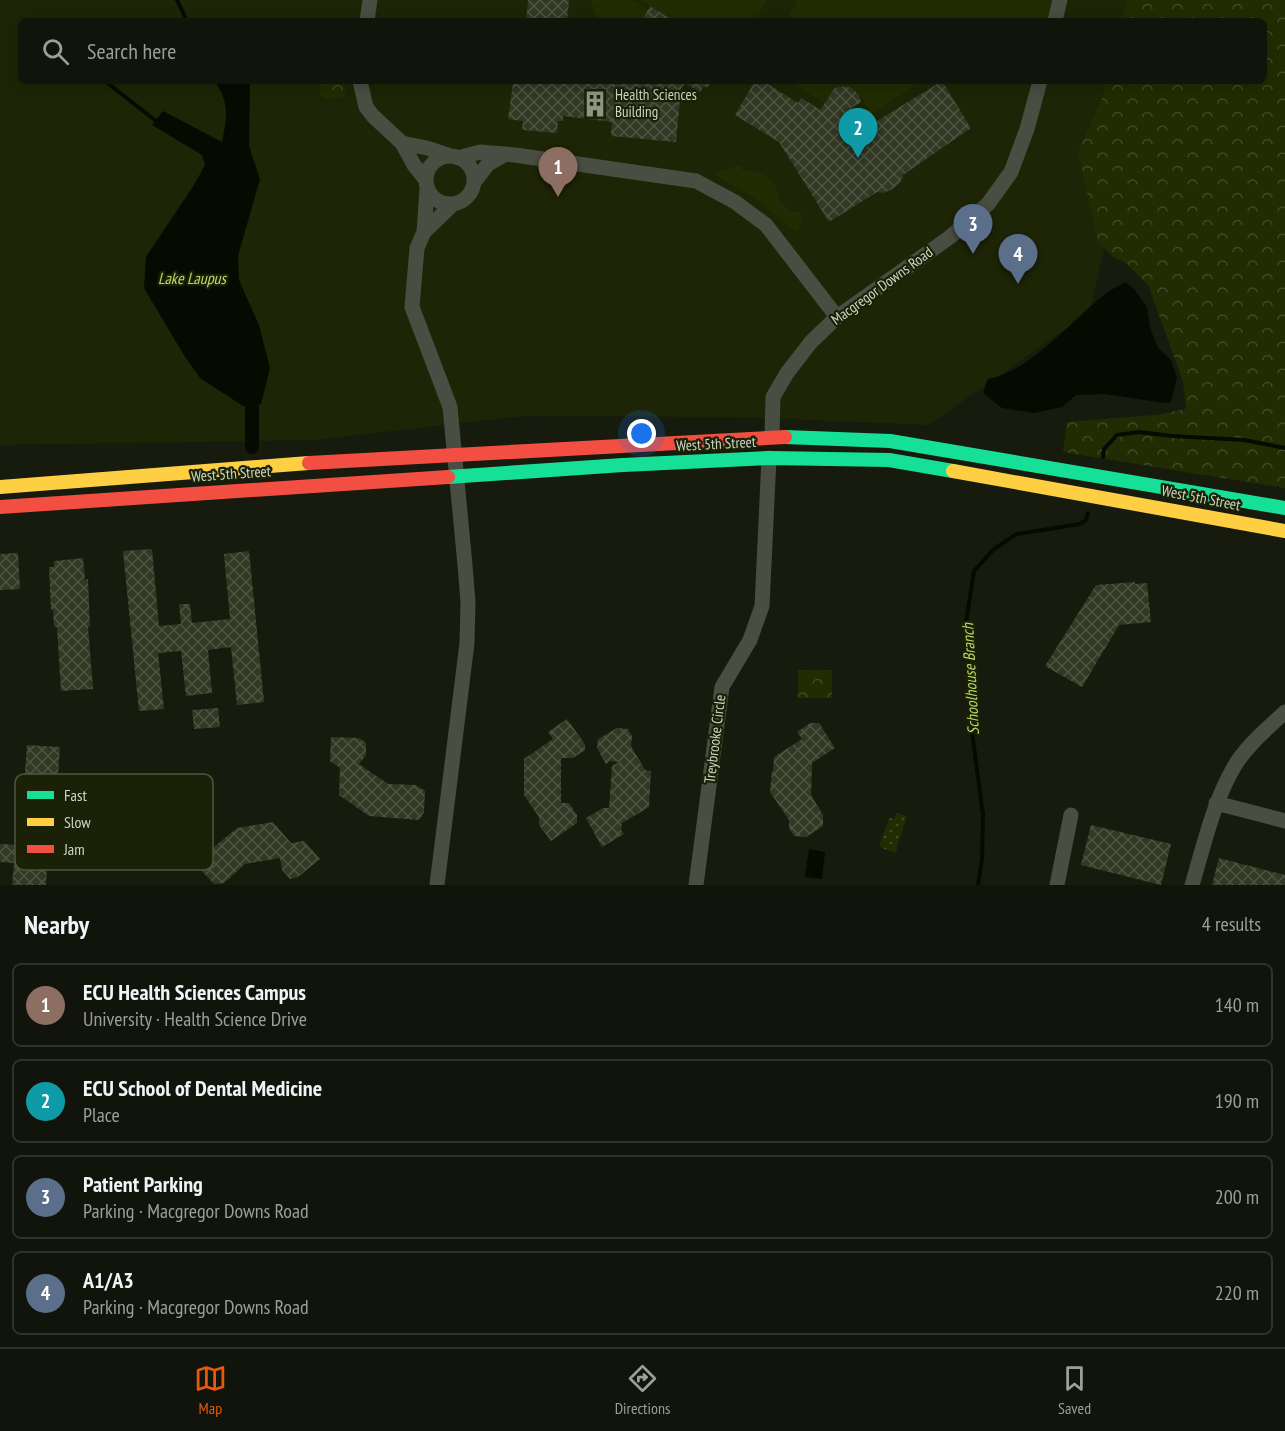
<!DOCTYPE html>
<meta charset="utf-8">
<style>
:root{--surface:#11140a;--page:#1a1d13;--text:#f1f3f6;--muted:#9c9e9c;--line:#30332b;--accent:#ea580c}
body{margin:0;font-family:"PT Sans Narrow",sans-serif;background:var(--page);color:var(--text)}
.you{position:absolute;left:642px;top:434px;width:21px;height:21px;margin:-15px;border:4px solid #fff;border-radius:50%;background:#1a73e8;box-shadow:0 0 0 9px #1a73e833}
.badge{display:grid;place-items:center;width:39px;height:39px;border-radius:50%;background:var(--accent);color:#fff;font-size:20px;font-weight:700}
.pin{position:absolute;translate:-50% -50px;filter:drop-shadow(0 2px 3px #0008)}
.pin::after{content:'';position:absolute;top:32px;width:21px;height:18px;background:inherit;clip-path:polygon(0 0,100% 0,50% 100%)}
.list{margin:0;padding:0;list-style:none}
h2{display:flex;justify-content:space-between;align-items:center;height:78px;margin:0;padding:0 24px;font-size:26px}
h2 small{font-size:20px;font-weight:400;color:var(--muted)}
.list li{display:grid;grid-template-columns:39px 1fr auto;gap:18px;align-items:center;box-sizing:border-box;height:84px;margin:0 12px 12px;padding:0 12px;border:2px solid var(--line);border-radius:9px}
.list b{display:block;font-size:22px;white-space:nowrap}
.list p{margin:0;font-size:20px;white-space:nowrap;color:var(--muted)}
.list em{font-size:20px;font-style:normal;color:var(--muted)}
.icon{flex:none;width:33px;height:33px;fill:none;stroke:currentColor;stroke-width:2;stroke-linecap:round;stroke-linejoin:round}
.map{position:relative;flex:none;width:1285px;height:885px;overflow:hidden}
.search{position:absolute;background:var(--surface);box-shadow:0 3px 15px #0003;left:18px;right:18px;top:18px;height:66px;display:flex;align-items:center;gap:15px;box-sizing:border-box;padding:0 21px;border-radius:9px;color:var(--muted);font-size:22px}
.sheet{height:462px;background:var(--surface)}
nav{display:flex;justify-content:space-around;align-items:center;box-sizing:border-box;height:84px;border-top:2px solid var(--line);background:var(--surface);font-size:16px;color:var(--muted)}
nav a{display:grid;justify-items:center;gap:3px}
nav .on{color:var(--accent)}
.map>svg:first-child{display:block}
.built{fill:#1d2506}
.grass{fill:#222c02}
.forest{fill:url(#forest-crowns)}
.garden{fill:url(#garden-dots)}
.water{fill:#060b01}
.lines{fill:none;stroke-linecap:round;stroke-linejoin:round}
.stream{stroke:#060b01;stroke-width:4}
.canal{stroke:#060b01;stroke-width:14}
.building{fill:url(#building-cross-hatch)}
.street{stroke:#494d42;stroke-width:15}
.fast{stroke:#16e098;stroke-width:14}
.slow{stroke:#ffcf43;stroke-width:14}
.jam{stroke:#f24e42;stroke-width:14}
.labels{text-anchor:middle;stroke-width:4.5;stroke-linejoin:round;paint-order:stroke}
.poi-label{font-size:15px;fill:#cfd5c4;stroke:#1a2107;text-anchor:start}
.street-label{font-size:15px;fill:#cfd5c4;stroke:#1a2107}
.water-label{font-size:16px;font-style:italic;fill:#bada68;stroke:#1a2107}
.key{fill:#1a2107;stroke:#505740;stroke-width:1.5}
.key-label{font-size:16px;fill:#cfd5c4}
</style>
<div class="map">
<svg width="1285" height="885" viewBox="0 0 1285 885">
<defs>
<pattern id="forest-crowns" width="20" height="18" patternUnits="userSpaceOnUse" patternTransform="scale(1.5)"><rect width="20" height="18" fill="#222c02"/><path d="M2 6a3 3 0 1 1 6 0M12 15a3 3 0 1 1 6 0" fill="none" stroke="#414a25"/></pattern>
<pattern id="garden-dots" width="8" height="8" patternUnits="userSpaceOnUse" patternTransform="scale(1.5)"><rect width="8" height="8" fill="#222c02"/><path d="M2 2h.1M6 6h.1" fill="none" stroke="#414a25" stroke-width="1.8" stroke-linecap="round"/></pattern>
<pattern id="building-cross-hatch" width="8" height="8" patternUnits="userSpaceOnUse" patternTransform="scale(1.5)"><rect width="8" height="8" fill="#323824"/><path d="M0 0l8 8M0 8l8-8" fill="none" stroke="#4f5442"/></pattern>
</defs>
<rect width="100%" height="100%" fill="#171b0d"/>
<path class="built" d="M0,0H1157L1153,21H21V81H1140L1090,312L929,425L738,417L523,416L314,440L0,445Z"/>
<path class="grass" d="M591,0H632L648,10L642,21H599L597,20Z
M640,0H767L755,21H674Z
M797,0H1054L1050,21H787Z
M788,81H922L871,114C861,97 858,84 835,88L825,103Z
M736,166H741L742,170C790,175 766,195 793,212H801V224L798,231L790,228L758,200L715,175L716,173Z"/>
<path class="forest" d="M1127,0H1285V488L1063,452L1067,422L1156,415L1186,409L1183,381L1148,285L1126,263L1112,256L1098,241L1078,152L1102,99L1106,81H1264V21H1121Z
M320,81H345V97L327,99L320,95Z
M798,670H832V698H798Z"/>
<path class="garden" d="M897,813L907,816L895,853L879,847L889,818L894,819Z"/>
<path class="water" d="M215,81H250L249,146L260,179L238,256L239,280L259,325L270,368L261,404L243,406L200,378L185,357L144,288L146,257L194,185L205,165L202,155L152,125L163,111L222,142C227,117 230,105 215,81Z
M1126,282L1134,289L1147,307L1150,328L1158,348L1171,360L1177,378L1171,402L1164,403L1105,394L1076,395L1062,407L1034,413L1002,408L983,393L988,379C1030,372 1072,320 1105,294C1111,289 1119,286 1126,282Z
M809,849L825,852L822,879L805,877Z"/>
<g class="lines">
<path class="stream" d="M177,0L187,21
M105,81L156,121
M1103,457L1104,449L1117,435L1139,432L1172,436L1244,440L1285,448
M978,885L982,859L983,815L970,717L971,675L966,622L974,571L994,549L1017,534L1080,524L1086,520L1088,513"/>
<path class="canal" d="M252,405V447"/>
</g>
<path class="building" d="M528,0H569L567,21H526Z
M650,6L674,21H642Z
M520,81L628,82L712,81L707,88L704,86L700,92L685,83L681,89L676,142L611,136L612,122L563,116V121H558L557,133L522,130L523,121L508,119L513,83L520,84Z
M755,81H763L798,103L802,98L820,110L835,88L846,86L853,89L859,95L861,102L851,108L864,129L942,81L971,128L903,175L900,183L892,189L884,193L877,192L829,222L779,142L735,115Z
M152,549L159,626L181,624L179,604H190L192,623L230,619L224,554L249,551L264,702L237,705L231,647L208,650L212,693L186,696L181,651L158,653L164,709L139,711L123,551Z
M18,553L20,589L0,590V554Z
M83,558L85,580L88,579L90,627H88L93,689L61,691L57,627H54L53,609L51,610L49,567H54V561Z
M1135,582V584L1147,583L1151,622L1119,625L1082,687L1045,666L1096,585Z
M218,708L220,727L194,729L192,710Z
M567,719L585,744V750L573,758H561V803H569L577,815V823L551,841L539,825V817L524,795V759L553,739L548,732Z
M810,723H819L835,748L812,763L811,795L823,815V826L806,837L794,836L789,828V820L770,792L772,771L773,773L774,757L802,739L797,732Z
M617,728L628,729L632,736L631,746L645,770L651,771L649,807L622,823L621,830L624,834L602,847L586,818L603,808H609L612,766L619,762L610,761L606,764L597,748L598,739Z
M331,737L359,738L366,743V755L359,764L388,784L416,785L425,791L424,812L419,820L369,816L339,795L340,768L330,761Z
M27,745L60,747L53,850L75,852L73,870L47,868L46,885H12L14,863L0,862V844L19,845L22,797H28V786H24Z
M273,822L291,843L304,841L320,859L298,877L290,879L282,870L280,858L245,864L224,883L214,884L199,868L198,860L237,828Z
M1091,825L1171,844L1161,885L1081,865Z
M1219,858L1285,875V885H1212Z"/>
<g class="lines">
<path class="street" d="M367,21L370,0
M1055,21L1060,0
M360,81L366,107L373,116L402,143L414,165L426,180
M402,143L427,148L451,156
M426 180a24 24 0 1 1 48 0a24 24 0 1 1-48 0Z
M458,158L480,152L515,155L696,181L735,202L766,225L837,317
M475,181L488,164L506,154
M427,188L424,232L417,248L412,307L450,407L465,565L468,602L467,643L437,885
M424,232L453,204
M772,436L773,397L787,373L811,342L837,317L950,237L988,204L1011,172L1027,129L1040,81
M1216,803L1285,821
M696,885L722,687L750,640L762,606L769,458
M1057,885L1071,815
M1192,885C1204,845 1213,803 1234,767C1246,746 1268,728 1285,712"/>
<path class="fast" d="M785,437L890,441L1285,508
M448,477L623,465L769,458L889,460L953,471"/>
<path class="slow" d="M953,471L1285,531
M0,487L309,463"/>
<path class="jam" d="M309,463L785,437
M0,507L448,477"/>
</g>
<defs>
<g id="building-bare" transform="scale(2.07)"><path d="M-4-6H4V6H1V3H-1V6H-4ZM-2.5-4.3h1.7v1.8h-1.7ZM.8-4.3h1.7v1.8H.8ZM-2.5-1h1.7V.8h-1.7ZM.8-1h1.7V.8H.8Z" fill="#8f9484" stroke="#1a2107" stroke-width="2.5" paint-order="stroke"/></g>
</defs>
<g fill-rule="evenodd">
<use href="#building-bare" x="595" y="104"/>
</g>
<g class="labels">
<g class="poi-label">
<text x="615" y="100">Health Sciences<tspan x="615" dy="17">Building</tspan></text>
</g>
<g class="street-label">
<text transform="translate(882 286) rotate(-36)" y="5">Macgregor Downs Road</text>
<text transform="translate(716 444) rotate(-3)" y="5">West 5th Street</text>
<text transform="translate(231 474) rotate(-4)" y="5">West 5th Street</text>
<text transform="translate(1201 498) rotate(11)" y="5">West 5th Street</text>
<text transform="translate(715 739) rotate(-83)" y="5">Treybrooke Circle</text>
</g>
<g class="water-label">
<text x="192" y="284">Lake Laupus</text>
<text transform="translate(970 679) rotate(-93)" y="6">Schoolhouse Branch</text>
</g>
</g>
<rect x="15" y="774" width="198" height="96" rx="9" class="key"/>
<rect x="27" y="791" width="27" height="8" fill="#16e098"/>
<rect x="27" y="818" width="27" height="8" fill="#ffcf43"/>
<rect x="27" y="845" width="27" height="8" fill="#f24e42"/>
<g class="key-label">
<text x="64" y="801">Fast</text>
<text x="64" y="828">Slow</text>
<text x="64" y="855">Jam</text>
</g>
</svg>
<div class="you"></div>
<div class="pin badge" style="left:558px;top:197px;background:#8d6e63">1</div>
<div class="pin badge" style="left:858px;top:158px;background:#0f9aa8">2</div>
<div class="pin badge" style="left:973px;top:254px;background:#5c6f8a">3</div>
<div class="pin badge" style="left:1018px;top:284px;background:#5c6f8a">4</div>
<div class="search"><svg class="icon" aria-label="search" viewBox="0 0 24 24"><circle cx="10" cy="10" r="6"/><path d="M15 15l6 6"/></svg>Search here</div>
</div>
<section class="sheet">
<h2>Nearby<small>4 results</small></h2>
<ul class="list">
<li><span class="badge" style="background:#8d6e63">1</span><div><b>ECU Health Sciences Campus</b><p>University · Health Science Drive</p></div><em>140 m</em></li>
<li><span class="badge" style="background:#0f9aa8">2</span><div><b>ECU School of Dental Medicine</b><p>Place</p></div><em>190 m</em></li>
<li><span class="badge" style="background:#5c6f8a">3</span><div><b>Patient Parking</b><p>Parking · Macgregor Downs Road</p></div><em>200 m</em></li>
<li><span class="badge" style="background:#5c6f8a">4</span><div><b>A1/A3</b><p>Parking · Macgregor Downs Road</p></div><em>220 m</em></li>
</ul>
</section>
<nav>
<a class="on"><svg class="icon" aria-label="map" viewBox="0 0 24 24"><path d="M3 6l6-2 6 2 6-2v14l-6 2-6-2-6 2zM9 4v14M15 6v14"/></svg>Map</a>
<a><svg class="icon" aria-label="directions" viewBox="0 0 24 24"><path d="M12 3l9 9-9 9-9-9zM9 14v-3h6M13 9l2 2-2 2"/></svg>Directions</a>
<a><svg class="icon" aria-label="saved" viewBox="0 0 24 24"><path d="M7 4h10v16l-5-4-5 4z"/></svg>Saved</a>
</nav>
